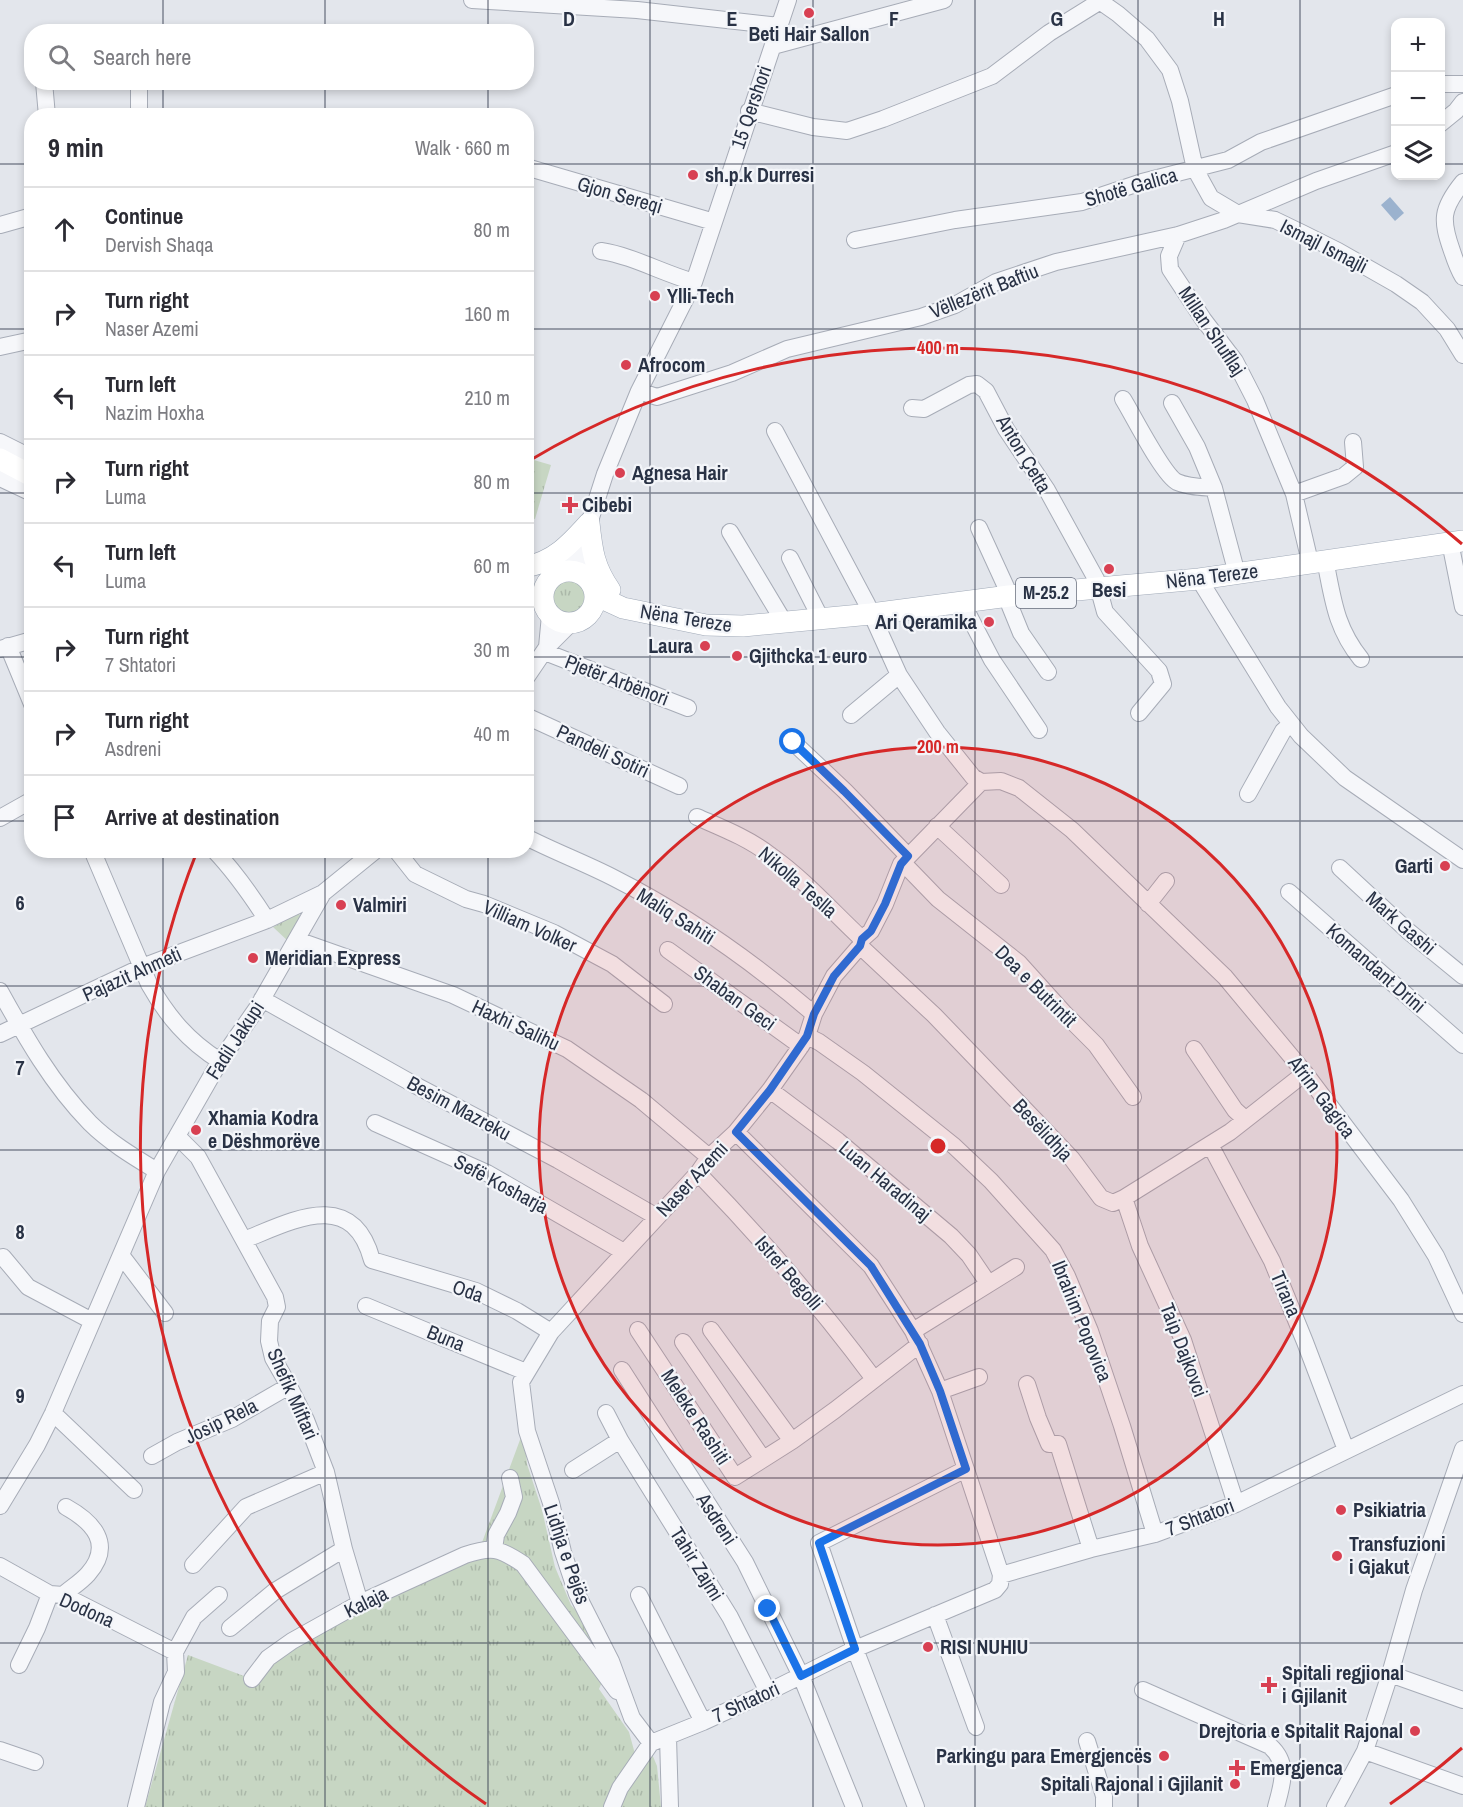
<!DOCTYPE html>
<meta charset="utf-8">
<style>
:root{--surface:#fff;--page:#f2f2f3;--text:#2b2b33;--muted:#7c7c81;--line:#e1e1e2}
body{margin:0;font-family:"Archivo Narrow",sans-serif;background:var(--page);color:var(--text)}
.controls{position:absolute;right:18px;top:18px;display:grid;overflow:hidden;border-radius:12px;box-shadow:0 3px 9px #0003}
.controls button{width:54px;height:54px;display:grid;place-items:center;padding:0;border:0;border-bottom:2px solid var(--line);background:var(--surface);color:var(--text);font:30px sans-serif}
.stop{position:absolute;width:18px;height:18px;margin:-14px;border:4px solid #1a73e8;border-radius:50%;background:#fff}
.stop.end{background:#1a73e8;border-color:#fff;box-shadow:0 2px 6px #0008}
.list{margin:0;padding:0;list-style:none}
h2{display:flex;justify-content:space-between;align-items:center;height:78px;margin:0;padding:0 24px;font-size:26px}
h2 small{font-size:20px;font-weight:400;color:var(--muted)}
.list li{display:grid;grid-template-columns:39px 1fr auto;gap:18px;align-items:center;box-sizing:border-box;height:84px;padding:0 24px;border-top:2px solid var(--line)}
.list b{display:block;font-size:22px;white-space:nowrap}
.list p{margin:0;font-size:20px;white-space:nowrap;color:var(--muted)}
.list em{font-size:20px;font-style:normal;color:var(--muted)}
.icon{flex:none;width:33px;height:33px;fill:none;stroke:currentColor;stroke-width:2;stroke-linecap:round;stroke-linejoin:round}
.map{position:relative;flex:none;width:1463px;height:1807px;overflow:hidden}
.search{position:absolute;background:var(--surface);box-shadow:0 3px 9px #0003;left:24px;top:24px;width:510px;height:66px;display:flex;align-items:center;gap:15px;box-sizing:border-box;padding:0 21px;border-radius:24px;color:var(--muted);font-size:22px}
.panel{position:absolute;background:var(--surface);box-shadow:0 3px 9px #0003;left:24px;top:108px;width:510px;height:750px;border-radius:24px}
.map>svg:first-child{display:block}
.grass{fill:url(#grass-tufts)}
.water{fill:#9bb2ce}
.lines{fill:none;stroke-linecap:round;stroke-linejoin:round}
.minor-casing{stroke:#a7acb7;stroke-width:18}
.major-casing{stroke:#a1aab8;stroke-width:22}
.minor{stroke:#f6f7fa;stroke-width:16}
.major{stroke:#fff;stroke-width:21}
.route{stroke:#1a73e8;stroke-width:8}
.grid{fill:none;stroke:#293245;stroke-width:1.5;stroke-opacity:0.55}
.ring{fill:none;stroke:#d62828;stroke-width:3}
.poi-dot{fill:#d84052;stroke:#f3f5f9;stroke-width:2}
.labels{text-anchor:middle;stroke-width:4.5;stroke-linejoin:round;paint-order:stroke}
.shield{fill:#f3f5f9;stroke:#666c7b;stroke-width:1.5}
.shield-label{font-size:18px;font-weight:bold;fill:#293245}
.poi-label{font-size:20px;font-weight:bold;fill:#293245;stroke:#f3f5f9;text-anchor:start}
.street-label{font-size:20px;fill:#293245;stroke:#f3f5f9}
.grid-label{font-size:20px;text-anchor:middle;font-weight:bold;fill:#293245;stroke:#f3f5f9;stroke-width:4.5;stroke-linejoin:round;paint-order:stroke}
.centre{fill:#d62828;stroke:#f3f5f9;stroke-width:3}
.ring-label{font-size:18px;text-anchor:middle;font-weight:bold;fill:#d62828;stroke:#f3f5f9;stroke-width:4.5;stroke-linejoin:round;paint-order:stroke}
</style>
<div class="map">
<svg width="1463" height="1807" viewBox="0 0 1463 1807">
<defs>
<pattern id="grass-tufts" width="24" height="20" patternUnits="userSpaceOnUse" patternTransform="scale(1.5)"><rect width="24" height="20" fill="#c7d6c3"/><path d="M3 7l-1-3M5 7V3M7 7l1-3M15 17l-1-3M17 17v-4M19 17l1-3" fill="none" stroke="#abb8a9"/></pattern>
</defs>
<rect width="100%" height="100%" fill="#e3e6ec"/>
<path class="grass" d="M527,458L551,465L535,519L527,517Z
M548 597a21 21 0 1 1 42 0a21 21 0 1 1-42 0Z
M298,914L302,915L290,943L273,927Z
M524,1429L527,1464L542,1510L555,1567L571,1605L587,1623L608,1668L599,1689L629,1732L635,1754H652L657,1766L661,1807H145L188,1655L252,1679L291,1645L477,1556Z"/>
<path class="water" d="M1390,197L1404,213L1395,221L1381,205Z"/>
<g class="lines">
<g class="minor-casing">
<path id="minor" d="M472,0L637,10L779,26
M1098,0L1118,14L1147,39L1170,70L1180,101L1195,169L1211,198L1238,214L1275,220L1302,233L1338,251L1396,284L1422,302L1447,329L1463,355
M773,46L944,0
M44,82L47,116
M139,82V116
M1440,84H1463
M749,111L813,127L847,131L883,119L992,76L1049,33L1102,0
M1440,124L1456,111L1463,102
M526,167L714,222
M1463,182C1441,209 1441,220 1452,251C1455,260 1458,269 1463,277
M0,225L32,216
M1178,235L1169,256L1170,269L1203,319L1235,361L1255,400L1294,494L1310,562
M855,240L955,220L1082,202L1142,182L1228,160L1261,142L1396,95
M601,251C633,256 662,273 694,282
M0,347L32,340
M639,391L657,397L732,373L787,349L921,317L955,305L996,282L1056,262L1178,235L1224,220L1316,181L1396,153
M1123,399C1133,415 1163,475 1177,482C1188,487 1201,487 1214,488
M1172,403L1197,447L1214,488L1237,574
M912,408L924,409L969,385L977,384L986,391L1006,429L1047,490L1096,579L1105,612L1159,671L1163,684L1139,713
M775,431L867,604L899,675L937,732L973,777L981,782L1001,781L1019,788L1072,830L1225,977L1305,1073L1401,1200L1436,1256L1463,1314
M0,442L32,458
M0,478L32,493
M1294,494L1344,476L1355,467L1353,442
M979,528L1006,587L1010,606L1021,633L1048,672
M730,532L784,622
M1450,542L1463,607
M790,558L821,619
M1325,560C1333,598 1335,627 1361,659
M564,572L586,533L605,474L639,391L694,282L788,0
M584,576L586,540
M1199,579L1278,707L1301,736L1345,778L1463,860
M960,602L968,614L992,660L1039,730
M8,646L32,704
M547,647L550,615
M0,649L32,640
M545,652L688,708
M526,678L547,647L571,623
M851,715L899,675
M526,716L679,786
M793,742L845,791L908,856
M981,782L901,864L885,904L871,931L862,939L860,946L834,976L814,1014L807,1036L801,1046L770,1090L736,1132L709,1157L698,1173L551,1332L521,1382L527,1431L551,1503L563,1552L577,1594L611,1661L632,1718L651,1743L703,1722L768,1692L855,1649L995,1590L1000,1584L1001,1575L1091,1549L1155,1534L1236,1504L1463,1394
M1248,794L1283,731L1291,724
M697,817C722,828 748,838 770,855C804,879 832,911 862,939
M0,818L32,800
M937,826L1001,885
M526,837C555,852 585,863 614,878C685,914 753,962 814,1014
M92,850L149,984C167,1016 188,1041 220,1061
M214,850C235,872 251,895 267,920
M396,850L415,874L466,899L484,904L554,933L612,964L664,1004
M901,864L907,867L938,899L1019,963L1065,1014L1096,1045L1133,1097
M1340,868L1408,931L1463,976
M1289,892L1463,1045
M1148,904L1166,881
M297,940L453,995L567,1049L641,1100L709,1157
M860,946L934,1015L1035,1120L1072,1159L1101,1198L1113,1203L1124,1198L1230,1132L1305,1073
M668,950L801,1046
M0,991C26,1038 52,1084 90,1123C109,1142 134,1157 157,1171
M262,999L415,1085L558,1160L657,1217
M0,1034L142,967L267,920L323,893L376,850
M807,1036L819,1042L863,1073L954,1146L991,1181L1053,1250L1067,1276L1090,1331L1122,1426L1155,1534
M1194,1049L1235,1110L1245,1119
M770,1090L838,1141L951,1236L969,1255L988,1283
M375,1123L487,1173L624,1252
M736,1132L871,1266L913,1331L940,1391L1001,1575
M177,1136L198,1157L275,1297L277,1307L270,1321L269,1341L273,1358L289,1386L306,1420L326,1472L344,1549L360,1603
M1207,1147L1214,1152L1272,1261L1305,1342L1346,1450
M698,1173C761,1238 820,1306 874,1379
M1124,1198L1140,1246L1183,1340L1236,1504
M244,1240C292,1221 352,1187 372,1260L476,1291L517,1311L551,1332
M121,1255L165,1313
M3,1257L28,1287L92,1321
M366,1306L526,1372
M638,1330L735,1477L792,1441L835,1410L920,1344
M711,1330L792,1441
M913,1331L1016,1267
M683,1342L763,1459
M622,1370L745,1562L801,1676L854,1807
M1027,1384L1038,1418L1049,1444H1058L1091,1549
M940,1391L979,1377
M53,1413L134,1490
M606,1413L620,1440
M152,1456L177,1442L232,1419L289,1386
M573,1470L620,1440L730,1617L768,1692
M0,1506L37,1445L53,1413L157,1171L220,1061L257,1008L323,893
M494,1549L496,1535L508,1513L514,1497L510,1478
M193,1565L246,1507L326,1472
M0,1566L50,1594L63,1595L175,1652
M63,1595C71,1588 81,1582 88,1574C114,1544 93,1522 66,1507
M639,1595L703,1722
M935,1615L976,1727
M230,1628L275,1591L344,1549
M19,1665L37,1628L50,1594
M1390,1674L1463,1700
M252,1679L268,1658L292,1641L360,1603L465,1555C492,1546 499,1548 523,1564L617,1691
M1143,1690L1270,1746C1290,1764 1282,1784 1276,1807
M668,1737L670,1807
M1087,1741L1104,1796V1807
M0,1750L35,1762
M1365,1751L1463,1786
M136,1807L162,1702L176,1672L175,1652L194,1617L219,1595
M612,1807L620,1788L651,1743
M916,1807L855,1649L819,1543L966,1469
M1335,1807L1365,1751L1390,1674L1414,1590L1463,1449"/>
</g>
<g class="major-casing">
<path id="major" d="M0,459L32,476
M589,523C592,551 594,567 610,590
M526,567C555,561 570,544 589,523
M543 597a26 26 0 1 1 52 0a26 26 0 1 1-52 0Z
M595,595L623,608L706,625L743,626L871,614L1009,596L1199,579L1463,541"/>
</g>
<use href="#minor" class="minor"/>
<use href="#major" class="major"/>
</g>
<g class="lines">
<path class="route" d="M768,1609L801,1676L855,1649L819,1543L966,1469L940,1391L920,1344L871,1266L736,1132L770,1090L807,1036L814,1014L834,976L860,946L862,939L871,931L885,904L901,864L908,856L844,791L793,742"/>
</g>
<path class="grid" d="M163,0V32M325,0V32M488,0V32M650,0V1807M813,0V1807M975,0V1807M1138,0V1807M1300,0V1807M163,82V116M325,82V116M488,82V116M0,164H32M526,164H1396M1440,164H1463M0,329H32M526,329H1463M0,493H32M526,493H1463M0,657H32M526,657H1463M0,821H32M526,821H1463M163,850V1807M325,850V1807M488,850V1807M0,986H1463M0,1150H1463M0,1314H1463M0,1478H1463M0,1643H1463"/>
<circle cx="938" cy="1146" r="399" fill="#d62828" fill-opacity=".12"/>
<g class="ring">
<circle cx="938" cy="1146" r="399"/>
<path d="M1462 1748A798 798 0 0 1 1390 1804M486 1804A798 798 0 0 1 196 854M527 462A798 798 0 0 1 1462 544"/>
</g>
<g class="poi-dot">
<circle cx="809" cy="13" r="6"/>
<circle cx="693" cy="175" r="6"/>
<circle cx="655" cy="296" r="6"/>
<circle cx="626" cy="365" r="6"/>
<circle cx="620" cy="473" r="6"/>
<path d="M567 496h6v6h6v6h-6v6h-6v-6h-6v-6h6z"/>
<circle cx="1109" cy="569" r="6"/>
<circle cx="989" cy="622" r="6"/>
<circle cx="705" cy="646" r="6"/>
<circle cx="737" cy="656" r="6"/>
<circle cx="1445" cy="866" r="6"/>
<circle cx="341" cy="905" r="6"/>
<circle cx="253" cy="958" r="6"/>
<circle cx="196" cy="1130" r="6"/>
<circle cx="1341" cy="1510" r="6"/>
<circle cx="1337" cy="1556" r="6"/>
<circle cx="928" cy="1647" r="6"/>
<path d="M1266 1676h6v6h6v6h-6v6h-6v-6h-6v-6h6z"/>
<circle cx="1415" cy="1731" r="6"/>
<circle cx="1164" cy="1756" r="6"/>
<path d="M1234 1759h6v6h6v6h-6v6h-6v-6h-6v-6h6z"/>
<circle cx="1235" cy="1784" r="6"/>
</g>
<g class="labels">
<rect class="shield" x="1016" y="578" width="60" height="30" rx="4.5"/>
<g class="shield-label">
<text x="1046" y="599">M-25.2</text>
</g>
<g class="poi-label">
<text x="809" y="41" text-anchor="middle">Beti Hair Sallon</text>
<text x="705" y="182">sh.p.k Durresi</text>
<text x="667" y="303">Ylli-Tech</text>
<text x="638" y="372">Afrocom</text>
<text x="632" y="480">Agnesa Hair</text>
<text x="582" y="512">Cibebi</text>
<text x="1109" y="597" text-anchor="middle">Besi</text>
<text x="977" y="629" text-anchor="end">Ari Qeramika</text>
<text x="693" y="653" text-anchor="end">Laura</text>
<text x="749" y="663">Gjithcka 1 euro</text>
<text x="1433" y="873" text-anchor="end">Garti</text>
<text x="353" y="912">Valmiri</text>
<text x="265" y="965">Meridian Express</text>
<text x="208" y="1125">Xhamia Kodra<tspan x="208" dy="23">e Dëshmorëve</tspan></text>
<text x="1353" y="1517">Psikiatria</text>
<text x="1349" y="1551">Transfuzioni<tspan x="1349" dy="23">i Gjakut</tspan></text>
<text x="940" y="1654">RISI NUHIU</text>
<text x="1282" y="1680">Spitali regjional<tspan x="1282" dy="23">i Gjilanit</tspan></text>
<text x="1403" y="1738" text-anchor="end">Drejtoria e Spitalit Rajonal</text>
<text x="1152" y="1763" text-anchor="end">Parkingu para Emergjencës</text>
<text x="1250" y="1775">Emergjenca</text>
<text x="1223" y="1791" text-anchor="end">Spitali Rajonal i Gjilanit</text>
</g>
<g class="street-label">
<text transform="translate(751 107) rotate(-71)" y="7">15 Qershori</text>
<text transform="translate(1131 187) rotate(-16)" y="7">Shotë Galica</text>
<text transform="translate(620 195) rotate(16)" y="7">Gjon Sereqi</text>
<text transform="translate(1324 246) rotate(27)" y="7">Ismajl Ismajli</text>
<text transform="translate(984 291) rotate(-22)" y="7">Vëllezërit Baftiu</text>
<text transform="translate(1212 331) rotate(56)" y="7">Millan Shufllaj</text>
<text transform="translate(1024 454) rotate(59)" y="7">Anton Çetta</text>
<text transform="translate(1212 576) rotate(-7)" y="7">Nëna Tereze</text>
<text transform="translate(686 618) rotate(9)" y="7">Nëna Tereze</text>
<text transform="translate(617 680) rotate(21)" y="7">Pjetër Arbënori</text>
<text transform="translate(603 751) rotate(25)" y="7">Pandeli Sotiri</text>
<text transform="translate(798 882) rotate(41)" y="7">Nikolla Teslla</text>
<text transform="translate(676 916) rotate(32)" y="7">Maliq Sahiti</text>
<text transform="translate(1401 923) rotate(41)" y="7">Mark Gashi</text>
<text transform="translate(530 926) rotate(24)" y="7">Villiam Volker</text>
<text transform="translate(1376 968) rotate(41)" y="7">Komandant Drini</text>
<text transform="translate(132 974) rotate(-24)" y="7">Pajazit Ahmeti</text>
<text transform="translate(1036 986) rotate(45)" y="7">Dea e Butrintit</text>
<text transform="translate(735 998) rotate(36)" y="7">Shaban Geci</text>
<text transform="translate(516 1025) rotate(25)" y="7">Haxhi Salihu</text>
<text transform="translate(235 1040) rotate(-57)" y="7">Fadil Jakupi</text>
<text transform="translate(1322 1097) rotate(53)" y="7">Afrim Gagica</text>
<text transform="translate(459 1108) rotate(28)" y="7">Besim Mazreku</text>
<text transform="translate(1043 1130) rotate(47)" y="7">Besëlidhja</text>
<text transform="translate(692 1179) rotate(-47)" y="7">Naser Azemi</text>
<text transform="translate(885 1181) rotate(40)" y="7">Luan Haradinaj</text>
<text transform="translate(501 1184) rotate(28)" y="7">Sefë Kosharja</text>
<text transform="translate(789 1273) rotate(49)" y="7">Istref Begolli</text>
<text transform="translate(468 1291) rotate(19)" y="7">Oda</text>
<text transform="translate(1286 1294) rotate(67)" y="7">Tirana</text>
<text transform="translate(1082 1321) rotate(68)" y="7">Ibrahim Popovica</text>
<text transform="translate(446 1338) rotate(22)" y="7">Buna</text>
<text transform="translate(1184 1350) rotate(69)" y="7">Taip Dajkovci</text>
<text transform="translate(293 1394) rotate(66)" y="7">Shefik Miftari</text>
<text transform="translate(696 1417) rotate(57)" y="7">Meleke Rashiti</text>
<text transform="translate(221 1421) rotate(-26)" y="7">Josip Rela</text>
<text transform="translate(1200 1517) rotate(-21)" y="7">7 Shtatori</text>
<text transform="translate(717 1519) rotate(57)" y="7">Asdreni</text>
<text transform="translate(567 1554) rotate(71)" y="7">Lidhja e Pejës</text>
<text transform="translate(697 1564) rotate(58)" y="7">Tahir Zajmi</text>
<text transform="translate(366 1602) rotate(-26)" y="7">Kalaja</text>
<text transform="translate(87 1610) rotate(24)" y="7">Dodona</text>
<text transform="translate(746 1702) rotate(-25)" y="7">7 Shtatori</text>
</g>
</g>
<g class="grid-label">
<text x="569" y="26">D</text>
<text x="732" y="26">E</text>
<text x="894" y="26">F</text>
<text x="1057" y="26">G</text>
<text x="1219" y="26">H</text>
<text x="20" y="910">6</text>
<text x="20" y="1075">7</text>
<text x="20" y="1239">8</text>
<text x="20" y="1403">9</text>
</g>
<circle cx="938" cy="1146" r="9" class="centre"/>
<g class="ring-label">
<text x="938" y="354">400 m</text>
<text x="938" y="753">200 m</text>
</g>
</svg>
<div class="controls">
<button>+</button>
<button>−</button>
<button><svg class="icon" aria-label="layers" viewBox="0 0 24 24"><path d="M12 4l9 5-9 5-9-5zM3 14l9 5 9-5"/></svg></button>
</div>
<div class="stop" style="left:793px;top:742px"></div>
<div class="stop end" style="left:768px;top:1609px"></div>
<div class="search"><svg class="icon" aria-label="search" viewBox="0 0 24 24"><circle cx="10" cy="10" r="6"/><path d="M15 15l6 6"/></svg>Search here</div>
<section class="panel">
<h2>9 min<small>Walk · 660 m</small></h2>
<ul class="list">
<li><svg class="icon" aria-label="ahead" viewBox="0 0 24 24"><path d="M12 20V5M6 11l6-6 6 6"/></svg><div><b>Continue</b><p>Dervish Shaqa</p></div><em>80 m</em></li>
<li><svg class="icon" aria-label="right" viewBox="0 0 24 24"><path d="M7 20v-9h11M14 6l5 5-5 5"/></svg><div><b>Turn right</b><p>Naser Azemi</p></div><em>160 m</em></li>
<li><svg class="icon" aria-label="left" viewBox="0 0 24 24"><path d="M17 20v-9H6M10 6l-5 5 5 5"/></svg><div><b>Turn left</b><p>Nazim Hoxha</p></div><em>210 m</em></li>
<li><svg class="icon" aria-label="right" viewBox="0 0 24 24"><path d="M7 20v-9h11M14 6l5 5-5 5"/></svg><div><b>Turn right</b><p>Luma</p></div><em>80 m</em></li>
<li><svg class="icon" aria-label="left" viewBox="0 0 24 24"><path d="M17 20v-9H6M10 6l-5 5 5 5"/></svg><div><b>Turn left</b><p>Luma</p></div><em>60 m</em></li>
<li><svg class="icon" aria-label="right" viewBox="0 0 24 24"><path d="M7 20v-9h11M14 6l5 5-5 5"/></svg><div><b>Turn right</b><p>7 Shtatori</p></div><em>30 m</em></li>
<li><svg class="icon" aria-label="right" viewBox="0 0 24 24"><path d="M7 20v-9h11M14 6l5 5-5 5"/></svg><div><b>Turn right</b><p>Asdreni</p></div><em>40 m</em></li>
<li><svg class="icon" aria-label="arrive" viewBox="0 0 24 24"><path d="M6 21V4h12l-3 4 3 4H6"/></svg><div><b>Arrive at destination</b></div></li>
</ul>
</section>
</div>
